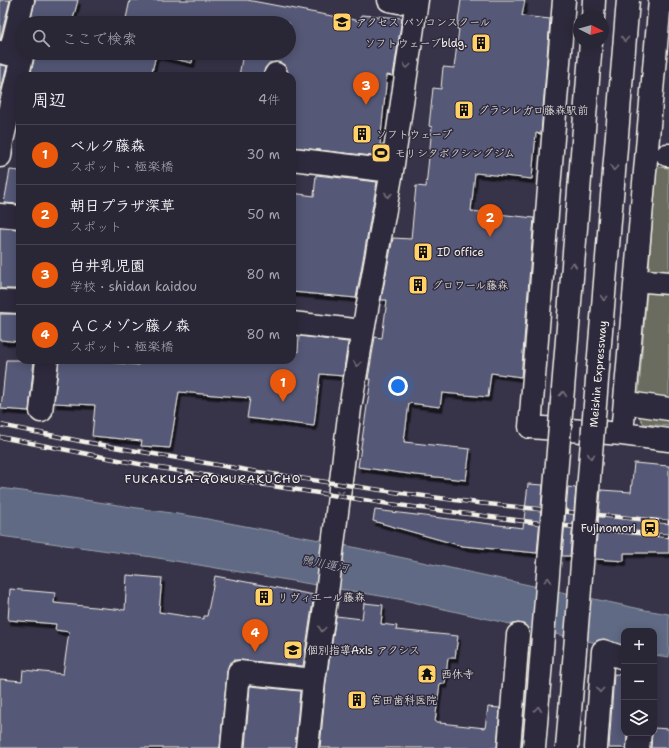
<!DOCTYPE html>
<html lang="ja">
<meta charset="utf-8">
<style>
:root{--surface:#292636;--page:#353242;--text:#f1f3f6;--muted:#a5a5ad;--line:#454351;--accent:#ea580c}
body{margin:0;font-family:"Shantell Sans","Klee One",sans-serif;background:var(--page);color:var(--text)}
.controls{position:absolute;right:12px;bottom:12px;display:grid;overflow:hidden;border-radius:8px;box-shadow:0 2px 10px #0003}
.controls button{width:36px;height:36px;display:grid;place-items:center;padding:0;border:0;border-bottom:1px solid var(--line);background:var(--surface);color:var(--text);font:20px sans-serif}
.compass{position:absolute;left:573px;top:12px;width:36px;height:36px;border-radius:50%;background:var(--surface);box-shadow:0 2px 10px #0003;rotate:95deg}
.you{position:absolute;left:398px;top:386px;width:14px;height:14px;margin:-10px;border:3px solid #fff;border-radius:50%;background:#1a73e8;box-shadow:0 0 0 6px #1a73e833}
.badge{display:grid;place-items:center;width:26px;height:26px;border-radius:50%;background:var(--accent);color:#fff;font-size:13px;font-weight:700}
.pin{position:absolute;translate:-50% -33px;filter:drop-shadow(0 1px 2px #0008)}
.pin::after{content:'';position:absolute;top:21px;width:14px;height:12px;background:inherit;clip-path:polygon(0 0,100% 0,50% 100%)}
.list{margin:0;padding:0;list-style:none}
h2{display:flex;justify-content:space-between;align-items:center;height:52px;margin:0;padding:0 16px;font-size:17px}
h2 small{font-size:13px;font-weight:400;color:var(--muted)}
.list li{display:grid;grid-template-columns:26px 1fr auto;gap:12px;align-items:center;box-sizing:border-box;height:60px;padding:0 16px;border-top:1px solid var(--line)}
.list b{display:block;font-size:15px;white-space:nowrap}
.list p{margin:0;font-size:13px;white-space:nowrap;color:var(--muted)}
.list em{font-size:13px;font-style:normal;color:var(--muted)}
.icon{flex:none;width:22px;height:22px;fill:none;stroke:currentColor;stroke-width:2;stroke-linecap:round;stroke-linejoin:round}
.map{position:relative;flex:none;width:669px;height:748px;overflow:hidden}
.search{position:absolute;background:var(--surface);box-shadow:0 2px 10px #0003;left:16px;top:16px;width:280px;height:44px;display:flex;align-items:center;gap:10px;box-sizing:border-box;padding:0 14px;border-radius:22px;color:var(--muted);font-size:15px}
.panel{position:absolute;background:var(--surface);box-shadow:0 2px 10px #0003;left:16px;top:72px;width:280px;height:292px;border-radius:12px}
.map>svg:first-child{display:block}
.green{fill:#696c5e;stroke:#aeaea3}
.water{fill:#606b84;stroke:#9ba1ac}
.building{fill:#555976;stroke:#f4f1e8;filter:url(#shadow)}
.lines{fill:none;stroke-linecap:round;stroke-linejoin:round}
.minor-casing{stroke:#f4f1e8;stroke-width:25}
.highway-casing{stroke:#f4f1e8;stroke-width:25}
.minor{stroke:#2f2a3d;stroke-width:22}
.highway{stroke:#2f2a3d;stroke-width:22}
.rail-casing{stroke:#f4f1e8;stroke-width:4.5}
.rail{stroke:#2f2a3d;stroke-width:3;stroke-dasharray:9;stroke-linecap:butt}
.highway-bridge-casing{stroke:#f4f1e8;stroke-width:25;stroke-linecap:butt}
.highway-bridge{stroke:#2f2a3d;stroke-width:22}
.oneway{stroke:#747079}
.labels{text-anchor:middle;stroke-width:3;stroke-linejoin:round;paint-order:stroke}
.poi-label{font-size:11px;fill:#f4f1e8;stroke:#2f2a3d;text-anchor:start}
.street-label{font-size:11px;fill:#f4f1e8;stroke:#2f2a3d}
.neighbourhood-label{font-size:12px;letter-spacing:1px;fill:#f4f1e8;stroke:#2f2a3d}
.water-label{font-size:12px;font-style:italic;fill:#b1b5bb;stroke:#2f2a3d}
</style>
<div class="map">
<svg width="669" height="748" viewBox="0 0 669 748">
<defs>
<filter id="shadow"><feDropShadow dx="2.5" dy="4.5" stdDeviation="0" flood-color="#0009"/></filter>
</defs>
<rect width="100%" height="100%" fill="#373348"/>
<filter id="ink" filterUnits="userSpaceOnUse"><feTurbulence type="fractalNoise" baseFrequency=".025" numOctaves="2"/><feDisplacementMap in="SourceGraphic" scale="8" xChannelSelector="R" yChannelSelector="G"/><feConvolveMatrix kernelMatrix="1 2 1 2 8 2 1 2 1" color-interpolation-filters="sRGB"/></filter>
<g filter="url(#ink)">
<path class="green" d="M657,167L669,168V426L644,424L637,414Z"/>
<path class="water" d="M0,488L52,495L197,517L325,541L464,571L645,610L669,614V657L654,655V631H624V649L519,626L404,600L152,557L0,536Z"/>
<path class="building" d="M0,0H10L0,40Z
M35,0H78L72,23H30Z
M130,0H247L321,14L361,21V15L402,18L393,76L387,75L380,145H383L381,157L292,147V76H288V73L286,67L281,63L275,62L269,63L265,68L263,76H239L243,53H289V23H125Z
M461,0H525L522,16L550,19L541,134L536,133L532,179L475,173L471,211L534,218L521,377L491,373L488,397L442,393L440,407L409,403L404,442L470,449L466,480L416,475L358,467L371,379H368L375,337L382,338L387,300H381L393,238L411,239L416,186L426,187L432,127L429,126L433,88L441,89L443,67L454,68L459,29H457Z
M34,53H194L192,63L156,55L151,76H30L34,60Z
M0,65L7,66L0,94Z
M10,170L20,171V204L4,203Z
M316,175L377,182L356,298L292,292V193L314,196Z
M0,228L20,229V289H0Z
M0,314H20V342L0,340Z
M299,336L348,342L343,376L320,374L314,426L247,418L250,398L179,392L170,448L141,446L142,441L92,436L95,405L54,403L59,360H85L139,365V360H292V351L298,352Z
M6,360H34L29,411L1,409Z
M634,463L669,466V553H624V561L595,559L601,490L631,492Z
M528,484L543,485L537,553L462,546L373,521L375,510L523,528Z
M568,487L576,488L570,556H562Z
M127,575L162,578L159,612L204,619V616H207L215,576L314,595L303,666L240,660H234L229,664L227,671L220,748H0V679L22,681L23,670L63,674L69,632L55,630L56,624L8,620L10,589L55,593L54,603L125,610Z
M364,603L383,605L381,624L397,626L396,630L458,636L455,658H448L445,684L440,683L435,722H441L440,723L485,728L488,707L500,708L497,748H320L326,682L336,616L362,619Z
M614,674L624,675V733H627L626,748H609Z
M250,686L300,691L295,748H245Z
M654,728L669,729V748H651L652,733H654Z"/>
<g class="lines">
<g class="minor-casing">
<path id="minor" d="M389,0L399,2L407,0
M564,0L530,427L622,434
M660,0L622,434L669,440
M0,52L22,57L2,141L0,156
M10,54L23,0
M275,76L276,74
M667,155H669
M292,159L392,171
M0,215L20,217
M646,281L669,283
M0,301L20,302
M292,323L363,331
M635,404L669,409
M41,411L47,360
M232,748L239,672L314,680
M307,748L314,680L327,593L350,408L363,331L392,171L417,0
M509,748L518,635
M596,748L603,651L624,658
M638,748L640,733"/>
</g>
<g class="highway-casing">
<path id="highway" d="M593,18L594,0"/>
</g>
<use href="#minor" class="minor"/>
<use href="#highway" class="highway"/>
<g class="rail-casing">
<path id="rail" d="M0,425L85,442L258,472L401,493L478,503L669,522
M0,437L160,468L240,481L390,504L555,525L669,536"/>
</g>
<use href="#rail" class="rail"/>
<g class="highway-bridge-casing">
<path id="highway-bridge" d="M534,748L591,42
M567,748L628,0"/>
</g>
<use href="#highway-bridge" class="highway-bridge"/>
</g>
<defs><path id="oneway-chevron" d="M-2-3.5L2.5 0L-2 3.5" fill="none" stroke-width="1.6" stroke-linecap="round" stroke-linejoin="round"/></defs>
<g class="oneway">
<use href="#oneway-chevron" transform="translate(625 39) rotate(95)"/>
<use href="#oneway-chevron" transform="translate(407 66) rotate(98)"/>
<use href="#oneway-chevron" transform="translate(614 168) rotate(95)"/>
<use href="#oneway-chevron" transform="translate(388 195) rotate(100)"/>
<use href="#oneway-chevron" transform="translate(573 265) rotate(-85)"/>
<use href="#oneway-chevron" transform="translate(604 298) rotate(95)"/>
<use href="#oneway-chevron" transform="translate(357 364) rotate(99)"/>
<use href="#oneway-chevron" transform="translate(563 394) rotate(-85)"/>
<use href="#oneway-chevron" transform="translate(591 456) rotate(95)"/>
<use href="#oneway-chevron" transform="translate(340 493) rotate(96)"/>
<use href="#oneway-chevron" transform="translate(548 580) rotate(-85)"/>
<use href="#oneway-chevron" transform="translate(322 629) rotate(98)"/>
<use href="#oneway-chevron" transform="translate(600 690) rotate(95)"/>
<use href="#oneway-chevron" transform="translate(538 709) rotate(-85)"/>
</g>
</g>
<defs>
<g id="school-square" transform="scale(1)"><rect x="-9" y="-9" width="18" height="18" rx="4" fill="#ffd166" stroke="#2f2a3d"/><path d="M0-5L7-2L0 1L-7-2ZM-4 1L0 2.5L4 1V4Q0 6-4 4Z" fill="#111"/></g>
<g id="building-square" transform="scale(1)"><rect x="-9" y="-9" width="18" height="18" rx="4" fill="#ffd166" stroke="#2f2a3d"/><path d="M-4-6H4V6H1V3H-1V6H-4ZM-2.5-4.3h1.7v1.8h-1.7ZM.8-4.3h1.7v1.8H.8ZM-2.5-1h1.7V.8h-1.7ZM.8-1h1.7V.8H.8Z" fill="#111"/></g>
<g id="stadium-square" transform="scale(1)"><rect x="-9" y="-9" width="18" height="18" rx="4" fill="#ffd166" stroke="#2f2a3d"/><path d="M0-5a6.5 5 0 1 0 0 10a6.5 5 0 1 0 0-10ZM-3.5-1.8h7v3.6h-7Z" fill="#111"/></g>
<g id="station-square" transform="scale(1)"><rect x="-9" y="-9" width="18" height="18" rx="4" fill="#ffd166" stroke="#2f2a3d"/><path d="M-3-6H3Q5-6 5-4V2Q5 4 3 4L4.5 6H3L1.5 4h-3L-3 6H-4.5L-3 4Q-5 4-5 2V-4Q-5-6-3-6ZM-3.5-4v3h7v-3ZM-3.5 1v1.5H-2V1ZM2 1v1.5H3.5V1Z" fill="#111"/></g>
<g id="temple-square" transform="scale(1)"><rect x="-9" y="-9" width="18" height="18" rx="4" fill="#ffd166" stroke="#2f2a3d"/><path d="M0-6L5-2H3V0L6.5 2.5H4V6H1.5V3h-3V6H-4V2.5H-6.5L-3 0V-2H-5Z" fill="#111"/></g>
</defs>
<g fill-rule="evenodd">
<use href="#school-square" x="342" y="22"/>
<use href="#building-square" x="481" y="43"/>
<use href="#building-square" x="464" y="110"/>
<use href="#building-square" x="362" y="134"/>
<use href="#stadium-square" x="381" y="153"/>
<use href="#building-square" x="423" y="252"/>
<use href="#building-square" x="418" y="285"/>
<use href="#station-square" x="650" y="528"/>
<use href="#building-square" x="264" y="597"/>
<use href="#school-square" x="293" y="650"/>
<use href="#temple-square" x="427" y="674"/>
<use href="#building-square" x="357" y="700"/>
</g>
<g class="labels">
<g class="poi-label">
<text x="356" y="26">アクセス パソコンスクール</text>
<text x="467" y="47" text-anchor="end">ソフトウェーブbldg.</text>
<text x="478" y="114">グランレガロ藤森駅前</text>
<text x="376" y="138">ソフトウェーブ</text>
<text x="395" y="157">モリシタボクシングジム</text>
<text x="437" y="256">ID office</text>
<text x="432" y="289">グロワール藤森</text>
<text x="636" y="532" text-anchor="end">Fujinomori</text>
<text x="278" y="601">リヴィエール藤森</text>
<text x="307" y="654">個別指導Axis アクシス</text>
<text x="441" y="678">西休寺</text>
<text x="371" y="704">宮田歯科医院</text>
</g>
<g class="street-label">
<text transform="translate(598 374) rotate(-85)" y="4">Meishin Expressway</text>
</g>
<g class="neighbourhood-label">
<text x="213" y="483">FUKAKUSA-GOKURAKUCHO</text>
</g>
<g class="water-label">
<text transform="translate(325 564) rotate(11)" y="4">鴨川運河</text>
</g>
</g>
</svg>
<div class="controls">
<button>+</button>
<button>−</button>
<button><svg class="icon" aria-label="layers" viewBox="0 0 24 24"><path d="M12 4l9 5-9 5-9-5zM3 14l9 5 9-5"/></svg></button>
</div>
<svg class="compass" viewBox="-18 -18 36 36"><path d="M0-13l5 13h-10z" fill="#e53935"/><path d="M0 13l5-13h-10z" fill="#a5a5ad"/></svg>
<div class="you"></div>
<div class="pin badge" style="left:283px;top:402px">1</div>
<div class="pin badge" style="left:490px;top:237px">2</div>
<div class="pin badge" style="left:366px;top:105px">3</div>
<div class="pin badge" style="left:255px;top:652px">4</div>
<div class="search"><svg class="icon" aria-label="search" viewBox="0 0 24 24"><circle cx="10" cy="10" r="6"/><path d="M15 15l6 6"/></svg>ここで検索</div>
<section class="panel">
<h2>周辺<small>4件</small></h2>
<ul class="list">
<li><span class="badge">1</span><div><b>ベルク藤森</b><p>スポット · 極楽橋</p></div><em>30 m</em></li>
<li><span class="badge">2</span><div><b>朝日プラザ深草</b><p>スポット</p></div><em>50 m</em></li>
<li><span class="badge">3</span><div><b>白井乳児園</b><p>学校 · shidan kaidou</p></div><em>80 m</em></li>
<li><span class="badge">4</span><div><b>ＡＣメゾン藤ノ森</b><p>スポット · 極楽橋</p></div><em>80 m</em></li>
</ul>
</section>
</div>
